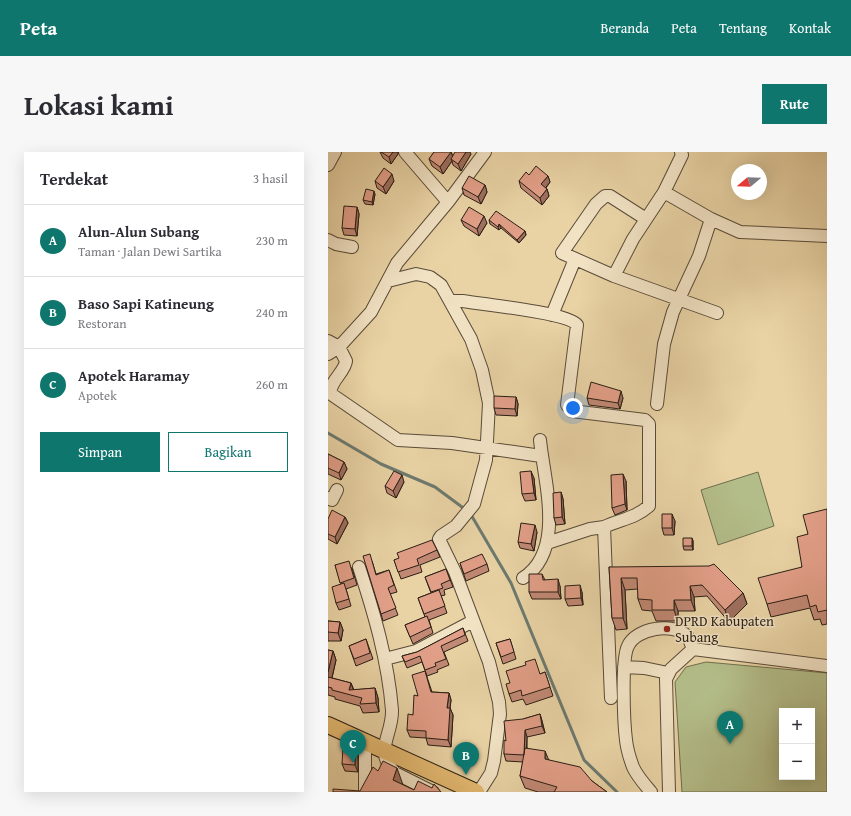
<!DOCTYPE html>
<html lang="id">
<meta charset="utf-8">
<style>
:root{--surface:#fff;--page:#f7f7f7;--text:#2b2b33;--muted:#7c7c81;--line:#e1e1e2;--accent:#0f766e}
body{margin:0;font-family:"Gentium Book Plus",serif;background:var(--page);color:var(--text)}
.controls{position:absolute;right:12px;bottom:12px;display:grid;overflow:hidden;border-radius:0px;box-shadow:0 4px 16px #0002}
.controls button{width:36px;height:36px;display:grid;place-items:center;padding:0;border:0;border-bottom:1px solid var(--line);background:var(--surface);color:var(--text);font:20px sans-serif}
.compass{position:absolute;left:403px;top:12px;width:36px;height:36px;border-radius:50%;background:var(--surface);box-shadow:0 4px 16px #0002;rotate:251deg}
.you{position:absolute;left:245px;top:256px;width:14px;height:14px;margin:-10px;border:3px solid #fff;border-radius:50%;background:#1a73e8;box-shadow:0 0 0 6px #1a73e833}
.badge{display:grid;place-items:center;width:26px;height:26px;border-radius:50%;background:var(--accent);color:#fff;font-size:13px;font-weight:700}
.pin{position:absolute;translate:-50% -33px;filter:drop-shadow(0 1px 2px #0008)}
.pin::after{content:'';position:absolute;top:21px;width:14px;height:12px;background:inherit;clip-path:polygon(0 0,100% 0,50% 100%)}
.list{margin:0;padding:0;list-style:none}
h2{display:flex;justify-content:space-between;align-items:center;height:52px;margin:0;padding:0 16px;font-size:17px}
h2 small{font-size:13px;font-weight:400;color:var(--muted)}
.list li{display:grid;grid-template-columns:26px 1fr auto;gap:12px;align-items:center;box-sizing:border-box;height:72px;padding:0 16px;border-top:1px solid var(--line)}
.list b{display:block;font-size:15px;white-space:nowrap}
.list p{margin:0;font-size:13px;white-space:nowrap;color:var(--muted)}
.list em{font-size:13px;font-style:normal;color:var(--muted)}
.actions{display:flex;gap:8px;padding:12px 16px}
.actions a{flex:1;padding:9px 0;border:1px solid var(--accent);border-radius:0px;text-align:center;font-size:14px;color:var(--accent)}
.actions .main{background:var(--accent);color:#fff}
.map{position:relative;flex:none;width:499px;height:640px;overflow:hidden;border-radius:0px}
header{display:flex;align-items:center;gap:24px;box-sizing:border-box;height:56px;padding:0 20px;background:var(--accent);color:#fff}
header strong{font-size:19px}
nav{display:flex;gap:22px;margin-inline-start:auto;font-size:14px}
.intro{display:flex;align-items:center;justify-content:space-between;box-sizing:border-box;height:96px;padding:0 24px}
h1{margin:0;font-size:28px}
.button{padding:10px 18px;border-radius:0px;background:var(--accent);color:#fff;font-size:14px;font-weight:700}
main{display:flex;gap:24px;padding:0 24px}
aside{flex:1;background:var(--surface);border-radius:0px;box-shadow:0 4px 16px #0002}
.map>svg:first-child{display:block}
.green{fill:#b3bd89;stroke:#6e6e4e;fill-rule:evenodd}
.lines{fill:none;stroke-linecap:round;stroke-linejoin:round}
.stream{stroke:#6c7a70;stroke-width:3}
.minor-casing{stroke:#594b38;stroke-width:14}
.major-casing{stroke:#291e14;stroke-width:18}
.minor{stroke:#f1e2c4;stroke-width:12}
.major{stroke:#e4ba72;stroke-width:16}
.wall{fill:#c28975;stroke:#291e14}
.shaded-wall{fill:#9e6f5f;stroke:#291e14}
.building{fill:#e29f88;stroke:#291e14}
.poi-dot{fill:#8f2418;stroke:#f1e2c4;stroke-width:1.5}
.labels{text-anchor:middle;stroke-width:3;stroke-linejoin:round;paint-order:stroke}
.poi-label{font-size:14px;fill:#291e14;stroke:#f1e2c4;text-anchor:start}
</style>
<header>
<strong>Peta</strong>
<nav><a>Beranda</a><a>Peta</a><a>Tentang</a><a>Kontak</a></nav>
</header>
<div class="intro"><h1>Lokasi kami</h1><a class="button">Rute</a></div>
<main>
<aside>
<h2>Terdekat<small>3 hasil</small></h2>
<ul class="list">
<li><span class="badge">A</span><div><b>Alun-Alun Subang</b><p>Taman · Jalan Dewi Sartika</p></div><em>230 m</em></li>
<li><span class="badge">B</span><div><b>Baso Sapi Katineung</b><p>Restoran</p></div><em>240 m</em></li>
<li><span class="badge">C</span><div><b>Apotek Haramay</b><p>Apotek</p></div><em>260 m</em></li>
</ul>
<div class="actions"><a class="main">Simpan</a><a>Bagikan</a></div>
</aside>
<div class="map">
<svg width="499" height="640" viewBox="0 0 499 640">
<rect width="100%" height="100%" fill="#e9d3a5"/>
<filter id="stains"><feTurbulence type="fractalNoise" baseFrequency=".005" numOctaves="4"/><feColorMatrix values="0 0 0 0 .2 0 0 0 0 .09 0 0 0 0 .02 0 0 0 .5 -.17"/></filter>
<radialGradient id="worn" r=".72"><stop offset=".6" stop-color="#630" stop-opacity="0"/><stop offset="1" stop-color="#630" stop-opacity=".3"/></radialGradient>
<path class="green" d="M430,320L446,374L390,393L373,338Z
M378,510L499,521V640H354L347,530L358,515ZM454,559H484V625H454Z"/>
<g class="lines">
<path class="stream" d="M0,281L53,312L107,335L138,358
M142,361L183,431L256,608L289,640"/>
<g class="minor-casing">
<path id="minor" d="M77,0L120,50
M0,13L7,0
M336,40L383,67L412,80L499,84
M318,67L282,44H277L268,52L234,101L286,124L389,161
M0,88L8,92L24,95
M286,124L305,87L336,40L354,3L353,0
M60,129L88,122L102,125L113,133L143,187L154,218L161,251L158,308L146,352L128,374L113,384L111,387L127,420L161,510L171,550L172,562L166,609L163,621L151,640
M123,149H134C153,152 241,161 249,173L239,253L244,259L317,268L321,272V354C306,367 293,367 276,375L283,546
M224,163L247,107
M0,189L11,195L18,209C17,220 0,231 3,242L70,288L124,291L213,304
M0,202L11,195L43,160L69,111L120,50L157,0
M329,252L336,192L345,160L371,104L383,67
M0,346L4,348L9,338
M219,391L262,377L276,375
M31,415C46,461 60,508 64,558C65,583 45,598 67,621L105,640
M195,426C238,399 216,329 212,288
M57,507L88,499L145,469
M296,515L316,516L340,521
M37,591V640
M323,640C317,633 309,624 305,615C302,607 299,597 298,588C296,572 293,507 300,494C308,476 345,470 359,484C362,487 363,493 365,497
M341,640L338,527L343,517L365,497L499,514"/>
</g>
<g class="major-casing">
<path id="major" d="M0,573L148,640"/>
</g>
<use href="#minor" class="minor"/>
<use href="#major" class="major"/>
</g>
<path class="wall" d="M52,0H70V2L63,12L55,6Z
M106,0H123L125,4L143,2L133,19L125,13L124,9L115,22L104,14L101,7Z
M220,24L222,30L218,36L219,37L221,44L214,53L193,36L191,29Z
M47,29H66L58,42L49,36Z
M157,33L159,40L153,52L136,43L134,36Z
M47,42L45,53L37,52L35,48Z
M29,55L31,62L29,84L16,83L14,76Z
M133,68L159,71L151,84L136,74Z
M161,68L197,79L198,83L191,91L173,76L171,78L162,72Z
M188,245L190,252L189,264L168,263L166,256Z
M259,246H295L292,257L261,253Z
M0,302L16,310L19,317L13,328L0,322Z
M206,326L208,348L197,349L194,342Z
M298,329L299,358L287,363L284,356Z
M76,330L68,346L59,341L57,334Z
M233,340L235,347L237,372L228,373L226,366Z
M499,357V472L494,473L492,467L486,468L482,456L443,465L439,452L474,415L480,382Z
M17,365L20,371L9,392L0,387V367Z
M347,369L346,383H336L334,376Z
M209,380L206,399L192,396L190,390Z
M364,386L365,389V398H356L355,394Z
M109,398L112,405L92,413L94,420L73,427L66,408Z
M44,409L48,422L61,418L69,440L62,442L70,463L55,469L53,462Z
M132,411L159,412L161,419L138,429Z
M7,413L24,416L29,433L18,437L23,454L11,458L8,451L13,432Z
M281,415L415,441L419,452L401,470L379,444L366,445L367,459H350V469H328L324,459L314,458L310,447V437L297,438L299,477L288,478L284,466Z
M118,417L125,435L116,438L117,443L113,444L119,461L101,468L105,481L85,492L77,473L97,465L90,446L103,441L97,425Z
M214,422L217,428L232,434L233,447H204L201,440Z
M254,440L255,453L240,454L237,447Z
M0,469L12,470L15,478L13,489H0Z
M135,476L140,489L116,500L121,513L109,518L110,520L99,524L94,510L79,516L74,504L89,500Z
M38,487L45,507L28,514L21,494Z
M182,487L188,507L175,512L168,491Z
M0,498L5,499L8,508L4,526L23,531L26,538L47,536L50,546L51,560L35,561L32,554L7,547V545L0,543Z
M97,519L104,540L121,541L123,548L122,556L125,563L123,595L100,593L98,586L82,585L79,578L85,563Z
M217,520L225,544L198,553L195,547L184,550L181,542L212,522Z
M212,562L214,569L217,581L199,585V596L221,608L264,629L279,640H210L197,636L192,624L195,610L178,609L176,602L178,589L195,567Z
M27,596L30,603V620L17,619L14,612Z"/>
<path class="shaded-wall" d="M65,0H70V2L63,12L61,5Z
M123,0L125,6L123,7L124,9L115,22L112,15Z
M138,0H142L143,2L133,19L130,12Z
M64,22L66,29L58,42L55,35Z
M220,24L222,30L215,39L213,32Z
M157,33L159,40L153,52L150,45Z
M219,37L221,44L214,53L212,46Z
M46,39L47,42L45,53L44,50Z
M29,55L31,62L29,84L27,77Z
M156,64L159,71L151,84L149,77Z
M171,72L173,76L171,78L170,75Z
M197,79L198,83L191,91L189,88Z
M293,239L295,246L292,257L290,251Z
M188,245L190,252L189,264L187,257Z
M16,310L19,317L13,328L11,321Z
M203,319L206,326L208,348L206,341Z
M295,322L298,329L299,358L297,352Z
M74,323L76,330L68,346L65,339Z
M233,340L235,347L237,372L234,365Z
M344,362L347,369L346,383L344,376Z
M17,365L20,371L9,392L7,385Z
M207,373L209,380L206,399L203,392Z
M364,386L365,389V398L364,394Z
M293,426L297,438L299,477L295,466Z
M230,427L232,434L233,447L230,440Z
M252,433L254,440L255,453L253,446Z
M362,434L366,445L367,459L363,448Z
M415,441L419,452L401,470L397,458Z
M346,448L350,459V469L346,458Z
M12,470L15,478L13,489L10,481Z
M5,499L8,508L2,534L0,527V520Z
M23,531L26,540L21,538Z
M47,536L50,546L51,560L48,551Z
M121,541L123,548L122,556L125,563L123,595L120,588L119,556Z
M212,562L214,569L217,581L214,574Z
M197,578L199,585L198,610L196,603Z
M27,596L30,603V620L27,613Z
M217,599L222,611L217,607Z
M69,616L75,633L65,628Z"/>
<path class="building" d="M53,0H65L61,5Z
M106,0H123L112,15L101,7Z
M127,0H138L130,12L123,7Z
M208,14L220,24L213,32L219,37L212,46L191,29L198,20L201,23Z
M56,16L64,22L55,35L47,29Z
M141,24L157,33L150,45L134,36Z
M38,37L46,39L44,50L35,48Z
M16,54L29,55L27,77L14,76Z
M141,55L156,64L149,77L133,68Z
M168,59L197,79L189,88L171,72L170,75L161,68Z
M263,230L293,239L290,251L259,246Z
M166,244L188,245L187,257L166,256Z
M0,302L16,310L11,321L0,316Z
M66,319L74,323L65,339L57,334Z
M203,319L206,341L194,342L192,320Z
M295,322L297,352L284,356L283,323Z
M233,340L234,365L226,366L225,341Z
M499,357V458L490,460L488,453L482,455L479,443L439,452L430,426L474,415L469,385L480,382L475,363Z
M4,358L17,365L7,385L0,382V367Z
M334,362H344V376H334Z
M193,371L207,373L203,392L190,390Z
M355,386H364V394H355Z
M104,388L109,398L89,407L91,413L70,420L66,408L71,406L69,401Z
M42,402L48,423L61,418L66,433L60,436L68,456L53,462L35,404Z
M154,402L159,412L136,422L132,411Z
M21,409L26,426L12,431L7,413Z
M386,412L415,441L397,458L374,433L362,434L363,448H346V458H324V448L310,447L309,426H293L295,466H284L281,415L381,414Z
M118,417L122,428L113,432L115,436L103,440L97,425Z
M201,422H214L215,428L230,427V440H201Z
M16,431L21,447L8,451L4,435Z
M252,433L253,446L237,447V434Z
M111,438L117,454L96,462L90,446Z
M99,464L103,475L82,485L77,473Z
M0,469L12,470L10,481L0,480Z
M135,476L137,483L113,494L118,507L107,511L108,514L97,518L92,504L77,510L74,504L89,500Z
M38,487L42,501L26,507L21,494Z
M182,487L186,500L173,505L168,491Z
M0,498L5,499L0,520Z
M207,507L212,522L217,520L222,535L194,544L193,538L181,542L178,532L182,531L178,519L198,513L197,510Z
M97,519L103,540L121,541L119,556H122L120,588L98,586V579L79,578L80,562L85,563L86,543L90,544L84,523Z
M0,525L23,531L21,538L47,536L48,551L32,552L34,546L4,538V536L0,535Z
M212,562L214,574L197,578L196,603L176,602V588L178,589L176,569L195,567Z
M15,595L27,596V613L14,612Z
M197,596L217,599V607L252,615L264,629L279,640H226L229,635L192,624Z
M55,609L69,616L65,628L86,638L90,629L104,636L106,632L113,640H5V637L32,639L45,615L50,619Z"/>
<circle class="poi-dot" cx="339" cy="477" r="4"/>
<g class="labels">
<g class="poi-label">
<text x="347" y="474">DPRD Kabupaten<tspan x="347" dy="16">Subang</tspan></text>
</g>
</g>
<rect width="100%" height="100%" filter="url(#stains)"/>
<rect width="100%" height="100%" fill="url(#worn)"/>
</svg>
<div class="controls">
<button>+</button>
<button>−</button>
</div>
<svg class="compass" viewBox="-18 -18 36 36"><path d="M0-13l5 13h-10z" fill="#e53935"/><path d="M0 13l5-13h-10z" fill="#7c7c81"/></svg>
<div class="you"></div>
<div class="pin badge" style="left:402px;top:592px">A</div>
<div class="pin badge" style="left:138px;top:623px">B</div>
<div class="pin badge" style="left:25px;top:611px">C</div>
</div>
</main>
